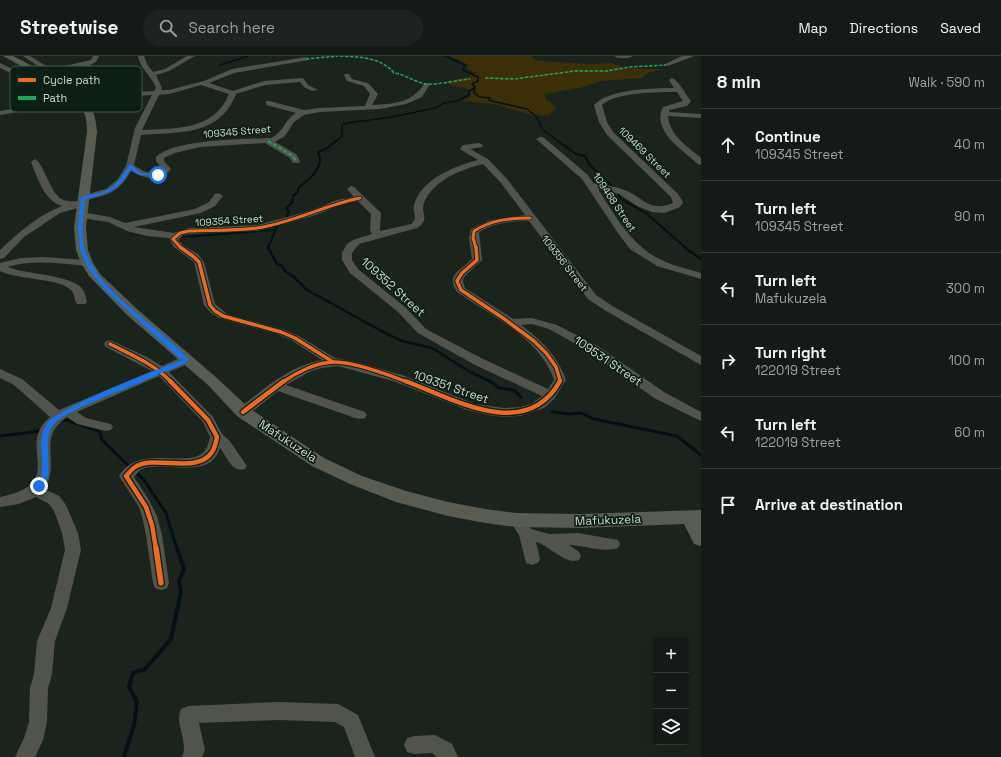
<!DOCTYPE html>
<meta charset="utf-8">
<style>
:root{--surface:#141b16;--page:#1d241f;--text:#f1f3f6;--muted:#9da1a1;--line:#333935}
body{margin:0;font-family:"Space Grotesk",sans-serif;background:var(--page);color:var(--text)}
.controls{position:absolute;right:12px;bottom:12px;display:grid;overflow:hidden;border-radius:4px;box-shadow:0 4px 16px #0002}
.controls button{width:36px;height:36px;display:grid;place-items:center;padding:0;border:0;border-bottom:1px solid var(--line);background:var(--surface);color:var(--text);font:20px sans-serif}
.stop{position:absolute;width:12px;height:12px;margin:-9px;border:3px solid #1a73e8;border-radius:50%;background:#fff}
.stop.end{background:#1a73e8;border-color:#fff;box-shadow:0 1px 4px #0008}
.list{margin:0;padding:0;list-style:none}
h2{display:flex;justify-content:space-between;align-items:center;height:52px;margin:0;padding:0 16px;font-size:17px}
h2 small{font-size:13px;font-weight:400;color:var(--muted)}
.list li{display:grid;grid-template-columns:26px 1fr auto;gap:12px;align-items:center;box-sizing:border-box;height:72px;padding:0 16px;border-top:1px solid var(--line)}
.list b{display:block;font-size:15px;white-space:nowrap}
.list p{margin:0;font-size:13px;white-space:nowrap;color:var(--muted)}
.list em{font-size:13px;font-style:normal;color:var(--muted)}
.icon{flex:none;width:22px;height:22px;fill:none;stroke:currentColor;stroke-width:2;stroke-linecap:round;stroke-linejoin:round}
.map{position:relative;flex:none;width:701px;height:701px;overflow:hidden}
header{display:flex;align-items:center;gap:24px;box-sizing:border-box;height:56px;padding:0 20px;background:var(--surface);border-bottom:1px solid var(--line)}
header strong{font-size:19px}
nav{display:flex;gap:22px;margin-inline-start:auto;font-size:14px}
.search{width:280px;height:36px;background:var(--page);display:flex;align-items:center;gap:10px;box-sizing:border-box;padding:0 14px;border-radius:22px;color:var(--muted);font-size:15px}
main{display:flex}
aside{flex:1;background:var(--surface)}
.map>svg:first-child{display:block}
.green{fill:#3c2f08}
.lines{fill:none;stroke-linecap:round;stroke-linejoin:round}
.stream-far4{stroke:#021117;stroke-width:1.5}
.stream-far3{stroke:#021117;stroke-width:2}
.stream-far2{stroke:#021117;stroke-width:2.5}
.stream-far1{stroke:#021117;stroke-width:3}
.stream{stroke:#021117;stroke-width:4}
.minor{fill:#50544b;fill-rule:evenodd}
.major{fill:#585c51;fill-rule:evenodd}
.quiet-far1{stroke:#20a55d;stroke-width:1.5;stroke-dasharray:3.5 1.5;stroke-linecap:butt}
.quiet{stroke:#20a55d;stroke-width:2;stroke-dasharray:4 2;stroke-linecap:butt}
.cycleway-far3-casing{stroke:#0c1f13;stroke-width:4.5}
.cycleway-far2-casing{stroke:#0c1f13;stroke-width:5.5}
.cycleway-far1-casing{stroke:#0c1f13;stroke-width:7}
.cycleway-casing{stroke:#0c1f13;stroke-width:8}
.cycleway-far3{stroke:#ed6a23;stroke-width:3}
.cycleway-far2{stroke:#ed6a23;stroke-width:3.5}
.cycleway-far1{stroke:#ed6a23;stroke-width:4.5}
.cycleway{stroke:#ed6a23;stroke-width:5.5}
.route{fill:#1a73e8}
.labels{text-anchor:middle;stroke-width:3.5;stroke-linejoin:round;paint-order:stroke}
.far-street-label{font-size:10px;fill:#ccd8cf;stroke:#0c1f13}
.street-label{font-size:12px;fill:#ccd8cf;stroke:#0c1f13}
.key{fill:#0c1f13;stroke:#46564b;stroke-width:1}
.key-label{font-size:11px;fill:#ccd8cf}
</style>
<header>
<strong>Streetwise</strong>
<div class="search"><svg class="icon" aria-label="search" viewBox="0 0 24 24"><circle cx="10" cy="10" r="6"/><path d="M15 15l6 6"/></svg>Search here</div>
<nav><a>Map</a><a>Directions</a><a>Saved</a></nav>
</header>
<main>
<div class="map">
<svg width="701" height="701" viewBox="0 0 701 701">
<rect width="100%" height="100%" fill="#1a241d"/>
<path class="green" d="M450,0H531L536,4L541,5L590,8L612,7L626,12L659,13V14L648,17L642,22L602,25L579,32L545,38V43L555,50L556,52L549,59L535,60L494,48L462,45L471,40V35C465,30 454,31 446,27L448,25L468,21L477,17L468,13L469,9Z"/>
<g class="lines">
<path class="stream-far4" d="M445,0L465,9L463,14L478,21V25L472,28L475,31L474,37L480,41L490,42L489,44L492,45L527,53L536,60L542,73L559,86
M220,9L248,0
M335,86L342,80V69L347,67L392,61L435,52L444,47L457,45L469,39V35L474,32"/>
<path class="stream-far3" d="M558,85L576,98L585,100L589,108L613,131
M618,136L621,143L647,158L686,192
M287,161L289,155L286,152L292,147L293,140L298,136V132C308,124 326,111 318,96L326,93L336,85
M183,181L275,174
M268,192L277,170"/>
<path class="stream-far2" d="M268,191L277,208L282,210L286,216L293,220L307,234L387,278L402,285L432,292L470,316L491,326
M684,191L701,203"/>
<path class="stream-far1" d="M490,325L499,332L514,334L521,341
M552,356L570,358L581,357L594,363L677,380L701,399
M59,365L67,364L100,376L102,384L129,410
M0,380L40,375
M135,415L144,424L166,457L177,493"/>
<path class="stream" d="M124,701L134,669L137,646L129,631L133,617L145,613L171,583L181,536L179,525L184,513L177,492"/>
<path class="minor" d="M23,0H30L51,13L87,5L91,4L93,0H99L96,6L90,9L103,12L124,22L119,23L99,15L81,11L40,19L38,18V16L44,14Z
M138,0H144L147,8L153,16L165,13L187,0H195L169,15L156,19L162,32L161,34H169L204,25L232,13L306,1L309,3L308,4L234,17L209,27L233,35L264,25L302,22L304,23L308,29L318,34L312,35L304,31L300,26L265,29L236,38C220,80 179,76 141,79L134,109C143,116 153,120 162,113L156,105V101C173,83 245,83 271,82C283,77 285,63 296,57L266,49V45H269L304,54L320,52L365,50L370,38L364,30L347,25L344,19L345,18H349L352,23L368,27L378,38L372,49C395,48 412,47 425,27L430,28L422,41L406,48L380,53L320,56L304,59L294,66L285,80L275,86L296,98L300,105L299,107H293L290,102L265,87L200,91L175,97L164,102V105L171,113C161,126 144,123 131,115C118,138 107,139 83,145L80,144L78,142L80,140L106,133L118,123L126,110L135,72L152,39L95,43L0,59V55L95,39L154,35L156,32C152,20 140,13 138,0ZM201,29L229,38C214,75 176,72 142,74L159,39L169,38Z
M614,0H633C629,3 618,3 614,0Z
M682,0H694L668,10L663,9Z
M0,7L54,33H73L77,35C61,47 16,19 0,12Z
M672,22C680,26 685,38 691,45L687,50L669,54V56L701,58V62L668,60C670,80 687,90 701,102V109L698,108C683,94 651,75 663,51L683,45L677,36C658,36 615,36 602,49L607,66L613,76L678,138L683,146L680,151L664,157L652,156L637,150L619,138L598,133C616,161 633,193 666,206C677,211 689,213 701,217V223L657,210L630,193L618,177L582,123L536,83L540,81H543L588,119L593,127C603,129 615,130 624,134C644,141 648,157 673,147L671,141L607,79L599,66L594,49C608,33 654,32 674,32L669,24Z
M479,87L483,89L482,91L470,93L488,103L507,123L596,239L614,251L701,300V309L606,255L588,243L529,165C511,165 494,167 479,176L482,204L464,221L463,225L465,232L513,263L532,262L557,269L598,290L664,336L701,356V365L654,342L590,296L549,273L532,268L521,269C541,284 558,300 566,324L554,343L544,352L520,360L504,361L488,359L467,354L393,325L338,310L322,312L311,315L286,329L365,356L367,359L365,362L360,363L355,362L278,335L248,359L243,360L238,359L236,356L238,353C264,333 289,310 322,304L291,284L277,278L219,262L211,257L204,249L194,206L174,191L169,182L147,180L127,175L108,166L81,162L76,159L81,156L110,161L125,167L195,153L209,146L215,138L218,137L223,140L215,150L201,157L134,171L174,177L189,172L257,169L310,155L337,144L354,141L347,133L351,130L354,131L381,157L380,175L411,168C419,162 412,157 414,149C421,123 455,110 478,104L460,93L463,89ZM483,108L501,127L525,159L490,164L471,173L469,182L472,203C461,214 445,219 457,236C491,260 540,282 554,324L548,333L483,303L426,273L406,252L358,213L352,204V197L359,188L417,172C431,163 420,158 424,147C433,124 462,113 483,108ZM358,145L371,158L370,174L372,178L353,184L347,188L342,197V204L350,217L398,256L418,277L475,309L542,340L531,348L520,351L504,352L475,348L402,319L360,307L335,302L299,280L285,274L227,258L215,248L204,206L198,198L184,190L178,184L183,179L189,178L257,175L316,159L342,148Z
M35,103C41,105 50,131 56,138C66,151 80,141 87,148L85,150L60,157L24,181L4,202L0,203V194C18,177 38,159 62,150C45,146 37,121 31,106Z
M43,201L87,204L92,207L87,210C61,208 33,203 8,211C24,218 75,219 83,234C85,237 86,242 87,246L85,248H77C74,244 75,238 71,234C59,222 18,224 0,215V207L21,202Z
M110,284L147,301L162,310L182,301H190L192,304L190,307L169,316L213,361L222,378L229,384L247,410L245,413C232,417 227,401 220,392C209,427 161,402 140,414C138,416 136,419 134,421L149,444L157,460L162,479L169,527L167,532L161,534L155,532L153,527L146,479L142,460L139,451L119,420C139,385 193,416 206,393C208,390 209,385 210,381L203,366L159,320L77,356L86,362L111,368L113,371L111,374L106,375L77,368L67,361C36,382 61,404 45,433L59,440L66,449L78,477L81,494L67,552L55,585L52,618L48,632L47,666L43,684L35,701H15L24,682L29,666L30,632L34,618L37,585L51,552L65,494L62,477L54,455L49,448L36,441L19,448L0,451V441C70,427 14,391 50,361L14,329L0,322V313L22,323L59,354L152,315L106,291L104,288L106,285Z
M517,458L522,460L531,473L549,478L578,477L618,484L620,488L618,492C603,497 584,489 569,489L579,496L581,500L579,504C565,509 550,490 536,486L540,503L538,507L532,509L526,507L519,479L509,464L512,460Z
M279,646L338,648L358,659L375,701H355L344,671L335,666L279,664L199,667L205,694L202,701H182C189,685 174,668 181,653L188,650Z
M435,679L452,688L458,701H437L432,697L414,698L407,696L404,689L407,682L414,680Z"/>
<path class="major" d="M3,0H13C27,7 40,14 54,22C80,35 95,44 97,76L86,171L88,194L93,207L100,218L137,253L218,323L249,352L324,402L362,420L406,435L448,446L485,453L517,457L581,458L701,454V490L694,488L684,468L581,472L517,471L485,467L448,460L396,446L350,428L312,410L237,360L208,329L127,259L89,220L81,207L76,194L74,171L87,76C87,59 83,48 70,37Z"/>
<path class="quiet-far1" d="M340,0C359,1 381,1 394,17C405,18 414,26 426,28C438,29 458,24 470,23
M306,3L338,0
M485,22L514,23L575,15H607L629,11L666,9"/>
<path class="quiet" d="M268,85L293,100L296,105"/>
<g class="cycleway-far3-casing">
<path id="cycleway-far3" d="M181,192L173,183L180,177L189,175C211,174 235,175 257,172C292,167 325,149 360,142
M476,192L473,182L474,175C491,164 510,162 530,162"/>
</g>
<g class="cycleway-far2-casing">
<path id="cycleway-far2" d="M180,191L194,201L199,206L210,249L215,255L223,260L281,276L295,282L333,306
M476,191L477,204L462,217L457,225L461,234L503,262L534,285L547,298L556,311L560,324L559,326
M110,288C132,299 154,308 171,326
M283,326C297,316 317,306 335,306C353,306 390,319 407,326"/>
</g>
<g class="cycleway-far1-casing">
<path id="cycleway-far1" d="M405,325C452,342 526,387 560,325
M243,356L284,325
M156,493L152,469L146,451L126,420C129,417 132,413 135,411C155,398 197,419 212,396C215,392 216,385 217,381L208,364L170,325"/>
</g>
<g class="cycleway-casing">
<path id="cycleway" d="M156,492L161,527"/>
</g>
<use href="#cycleway-far3" class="cycleway-far3"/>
<use href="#cycleway-far2" class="cycleway-far2"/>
<use href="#cycleway-far1" class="cycleway-far1"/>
<use href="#cycleway" class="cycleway"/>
</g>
<path class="route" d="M129,109H132L141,117L160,119L158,120L139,119L131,113C118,135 110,137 85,143C84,159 80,178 85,194C99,238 160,270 189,304C182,310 171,313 162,317C141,326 120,335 100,343C85,350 66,356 54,368C39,384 59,425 39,433L35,430C36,428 39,425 40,423C47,404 35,389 46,369C55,352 159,313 182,304L104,233L88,212L80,194L78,171L81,142C86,139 93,138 99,137C115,133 121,122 129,109Z"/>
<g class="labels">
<g class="far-street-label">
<text transform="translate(237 75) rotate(-5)" y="4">109345 Street</text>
<text transform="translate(645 96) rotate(44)" y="4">109469 Street</text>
<text transform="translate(615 146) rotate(56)" y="4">109468 Street</text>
<text transform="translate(229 164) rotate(-4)" y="4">109354 Street</text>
<text transform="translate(565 207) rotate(52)" y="4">109356 Street</text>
</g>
<g class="street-label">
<text transform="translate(393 231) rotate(42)" y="4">109352 Street</text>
<text transform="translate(608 305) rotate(34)" y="4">109531 Street</text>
<text transform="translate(451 331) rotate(19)" y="4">109351 Street</text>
<text transform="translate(288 385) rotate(33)" y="4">Mafukuzela</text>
<text transform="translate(608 464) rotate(-2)" y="4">Mafukuzela</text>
</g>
</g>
<rect x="10" y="10" width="132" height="46" rx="6" class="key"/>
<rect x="18" y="22" width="18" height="4" fill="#ed6a23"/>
<rect x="18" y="40" width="18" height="4" fill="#20a55d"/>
<g class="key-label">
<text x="43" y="28">Cycle path</text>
<text x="43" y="46">Path</text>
</g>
</svg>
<div class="controls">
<button>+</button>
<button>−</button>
<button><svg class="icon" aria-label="layers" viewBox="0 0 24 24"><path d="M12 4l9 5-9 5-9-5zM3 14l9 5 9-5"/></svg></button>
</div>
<div class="stop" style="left:158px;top:119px"></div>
<div class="stop end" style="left:39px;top:430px"></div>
</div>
<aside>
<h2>8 min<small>Walk · 590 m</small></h2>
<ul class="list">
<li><svg class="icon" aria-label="ahead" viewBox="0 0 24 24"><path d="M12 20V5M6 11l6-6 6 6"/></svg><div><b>Continue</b><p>109345 Street</p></div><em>40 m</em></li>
<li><svg class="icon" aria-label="left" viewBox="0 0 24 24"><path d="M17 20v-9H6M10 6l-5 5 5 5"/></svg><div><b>Turn left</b><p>109345 Street</p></div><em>90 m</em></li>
<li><svg class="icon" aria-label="left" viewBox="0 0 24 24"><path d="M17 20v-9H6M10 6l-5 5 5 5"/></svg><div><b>Turn left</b><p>Mafukuzela</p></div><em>300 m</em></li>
<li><svg class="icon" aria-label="right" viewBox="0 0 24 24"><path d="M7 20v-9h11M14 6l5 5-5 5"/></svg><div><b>Turn right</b><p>122019 Street</p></div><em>100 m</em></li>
<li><svg class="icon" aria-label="left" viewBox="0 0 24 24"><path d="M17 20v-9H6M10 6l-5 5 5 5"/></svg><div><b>Turn left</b><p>122019 Street</p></div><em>60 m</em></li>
<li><svg class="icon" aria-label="arrive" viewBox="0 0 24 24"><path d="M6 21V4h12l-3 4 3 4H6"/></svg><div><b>Arrive at destination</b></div></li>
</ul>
</aside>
</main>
